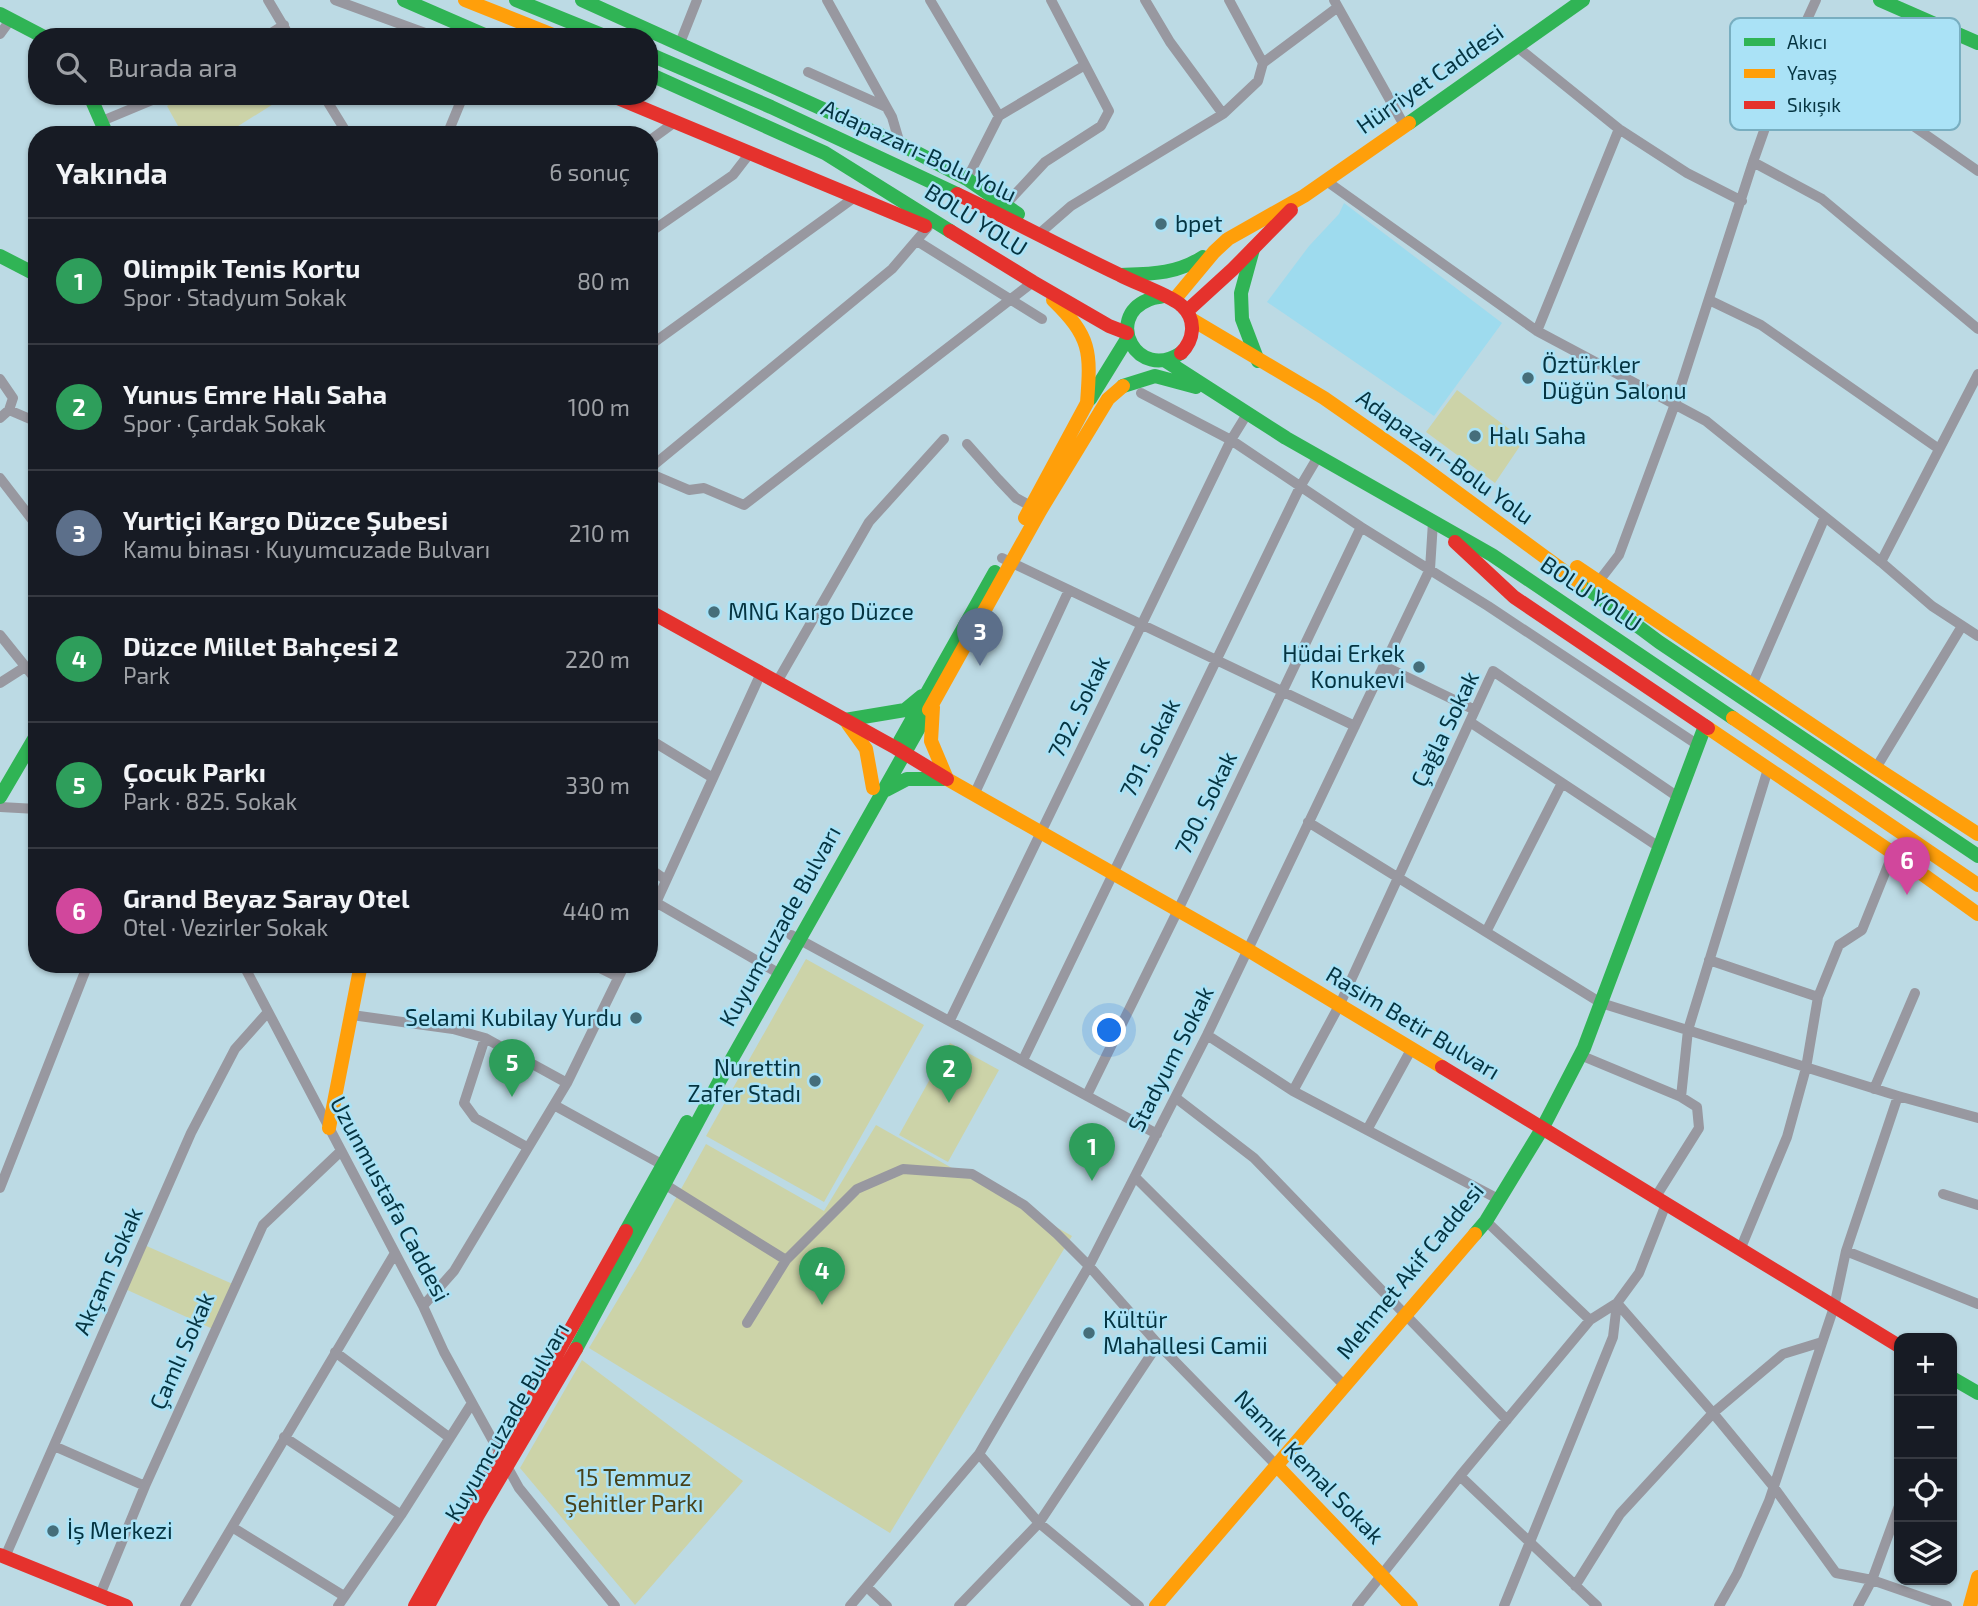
<!DOCTYPE html>
<html lang="tr">
<meta charset="utf-8">
<style>
:root{--surface:#171b24;--page:#242831;--text:#f1f3f6;--muted:#9ea1a6;--line:#363941;--accent:#0f766e}
body{margin:0;font-family:"Exo 2",sans-serif;background:var(--page);color:var(--text)}
.controls{position:absolute;right:21px;bottom:21px;display:grid;overflow:hidden;border-radius:14px;box-shadow:0 2px 5px #0004}
.controls button{width:63px;height:63px;display:grid;place-items:center;padding:0;border:0;border-bottom:2px solid var(--line);background:var(--surface);color:var(--text);font:35px sans-serif}
.you{position:absolute;left:1110px;top:1031px;width:24px;height:24px;margin:-18px;border:5px solid #fff;border-radius:50%;background:#1a73e8;box-shadow:0 0 0 10px #1a73e833}
.badge{display:grid;place-items:center;width:46px;height:46px;border-radius:50%;background:var(--accent);color:#fff;font-size:23px;font-weight:700}
.pin{position:absolute;translate:-50% -58px;filter:drop-shadow(0 2px 4px #0008)}
.pin::after{content:'';position:absolute;top:37px;width:24px;height:21px;background:inherit;clip-path:polygon(0 0,100% 0,50% 100%)}
.list{margin:0;padding:0;list-style:none}
h2{display:flex;justify-content:space-between;align-items:center;height:91px;margin:0;padding:0 28px;font-size:30px}
h2 small{font-size:23px;font-weight:400;color:var(--muted)}
.list li{display:grid;grid-template-columns:46px 1fr auto;gap:21px;align-items:center;box-sizing:border-box;height:126px;padding:0 28px;border-top:2px solid var(--line)}
.list b{display:block;font-size:26px;white-space:nowrap}
.list p{margin:0;font-size:23px;white-space:nowrap;color:var(--muted)}
.list em{font-size:23px;font-style:normal;color:var(--muted)}
.icon{flex:none;width:38px;height:38px;fill:none;stroke:currentColor;stroke-width:2;stroke-linecap:round;stroke-linejoin:round}
.map{position:relative;flex:none;width:1978px;height:1606px;overflow:hidden}
.search{position:absolute;background:var(--surface);box-shadow:0 2px 5px #0004;left:28px;top:28px;width:630px;height:77px;display:flex;align-items:center;gap:18px;box-sizing:border-box;padding:0 24px;border-radius:28px;color:var(--muted);font-size:26px}
.panel{position:absolute;background:var(--surface);box-shadow:0 2px 5px #0004;left:28px;top:126px;width:630px;height:847px;border-radius:28px}
.map>svg:first-child{display:block}
.built{fill:#9edbee}
.green{fill:#ccd3a8}
.lines{fill:none;stroke-linecap:round;stroke-linejoin:round}
.street{stroke:#9898a0;stroke-width:10}
.fast{stroke:#30b455;stroke-width:14}
.slow{stroke:#ff9f0a;stroke-width:14}
.jam{stroke:#e5322d;stroke-width:14}
.poi-dot{fill:#456e7a;stroke:#aae2f6;stroke-width:2.5}
.labels{text-anchor:middle;stroke-width:5;stroke-linejoin:round;paint-order:stroke}
.street-label{font-size:23px;fill:#053441;stroke:#aae2f6}
.poi-label{font-size:23px;fill:#053441;stroke:#aae2f6;text-anchor:start}
.park-label{font-size:23px;fill:#48421a;stroke:#aae2f6}
.key{fill:#aae2f6;stroke:#78aec0;stroke-width:2}
.key-label{font-size:19px;fill:#053441}
</style>
<div class="map">
<svg width="1978" height="1606" viewBox="0 0 1978 1606">
<rect width="100%" height="100%" fill="#bcdae4"/>
<path class="built" d="M1344,203L1502,323L1434,416L1267,302L1309,246L1339,214Z"/>
<path class="green" d="M184,96H286L224,135H183L167,106Z
M1457,390L1524,440L1495,483L1426,432Z
M806,959L924,1025L824,1202L706,1136Z
M950,1043L999,1070L948,1162L899,1135Z
M876,1125L1072,1236L890,1533L589,1348L641,1261L706,1144L824,1211Z
M142,1244L235,1285L215,1330L123,1288Z
M582,1360L743,1481L635,1605L520,1468Z"/>
<g class="lines">
<path class="street" d="M268,0L290,37
M335,0L436,37
M827,0L892,117L900,144
M930,0L999,116L967,179
M1145,0L1170,42L1223,114
M1229,0L1263,63
M1334,0L1404,125
M0,34L11,19
M265,37L284,25
M680,43L697,0
M1516,46L1619,129L1687,173L1742,201
M1790,57L1896,114L1978,171
M808,72L886,107
M324,96L348,135
M999,116L1085,65
M102,121L162,96
M447,135L463,96
M649,141L675,122
M1753,162L1790,57L1816,0
M1325,180L1537,331L1706,421L1881,562L1932,606L1978,636
M1006,204L1045,162L1101,126L1109,111L1051,0
M649,233L733,175L750,153
M1040,233L1071,206L1223,114L1258,81L1263,63L1338,7
M917,241L1042,319
M1709,300L1761,325L1939,449
M1537,331L1619,129
M649,346L855,197
M0,379L13,398L9,410
M1141,393L1231,440L1361,527L1488,606L1698,745
M0,418L9,410L37,422
M967,444L998,479L1016,498L1036,509
M649,469L892,269L928,227
M649,473L689,490L704,488L744,505L1033,282
M0,478L37,526
M1002,558L1355,726
M1881,562L1978,374
M1599,581L1619,555L1675,404L1753,162L1822,199L1978,329
M0,635L37,681
M1384,666L1475,710
M777,682L869,522L944,439
M0,683L25,667
M1752,685L1825,517
M1470,722L1659,847
M649,739L713,778
M1876,768L1962,626
M974,795L1069,590
M0,807L37,809
M1308,822L1601,1003L1898,1096L1978,1118
M649,868L666,880
M657,903L780,974
M649,918L761,673
M1486,932L1562,783
M791,935L1157,1134
M1709,960L1818,997
M243,964L423,1306L444,1352L519,1488L615,1606
M592,964L618,977
M352,1015L453,1029L485,1038L567,1083
M950,1020L1231,440L1247,414
M1207,1035L1293,1091L1500,1200
M485,1038L464,1103L475,1118L527,1147
M1580,1055L1681,1097L1697,1107L1699,1128L1655,1198
M1023,1060L1300,487L1319,455
M1874,1089L1915,993
M1293,1091L1340,1004L1493,671L1678,797
M1087,1095L1178,910L1361,527
M1681,1097L1688,1030L1768,769
M1176,1098L1254,1158L1507,1420
M554,1105L663,1165
M1367,1130L1412,1048
M1135,1177L1345,1386
M661,1182L786,1260L857,1189L903,1169L972,1174L1024,1205L1057,1234L1089,1266L1158,1344L1277,1466
M0,1188L88,964
M1943,1194L1978,1205
M1486,1221L1590,1320
M1740,1250L1787,1137L1806,1068L1818,997L1839,945L1862,930L1893,853
M1846,1251L1978,1304
M1617,1303L1713,1413L1773,1486L1836,1573L1872,1580L1947,1606
M423,1306L454,1271L567,1083L625,964
M747,1323L786,1260
M335,1352L450,1438
M284,1437L401,1515
M54,1446L145,1486
M979,1454L1039,1523L1139,1606
M1460,1476L1597,1606
M232,1527L344,1596
M5,1557L191,1133L235,1049L268,1012
M1575,1586L1620,1514L1713,1413L1783,1354L1822,1342
M867,1587L887,1606
M100,1595L145,1486L263,1225L341,1151
M185,1606L395,1253
M338,1606L401,1515L472,1403
M850,1606L979,1454L1089,1266L1207,1035L1430,569L1433,522
M959,1606L1039,1523L1158,1344
M1357,1606L1460,1476L1590,1320L1617,1303L1639,1273L1666,1204
M1504,1606L1613,1337L1617,1303
M1719,1606L1737,1574L1769,1501L1834,1307L1846,1251L1898,1096
M1858,1606L1872,1580L1899,1506"/>
<path class="fast" d="M404,0L489,37
M516,0L607,37
M582,0L900,144L967,179L1018,214
M1880,0L1978,43
M0,14L44,37
M649,54L771,107L957,194
M649,74L825,153L950,231
M90,96L107,135
M1409,123L1583,0
M1253,249L1241,293L1242,319L1258,361
M0,256L37,275
M1121,275C1151,274 1177,274 1203,257
M1165,296C1160,297 1153,297 1148,300C1104,318 1137,382 1181,353
M1166,361L1286,438L1492,555L1733,718
M1123,386L1155,376L1196,387
M1090,399L1127,339
M1580,583L1659,642L1978,856
M845,720L905,710L922,696
M900,741L995,572
M886,790L907,779H945
M0,797L37,734
M626,1231L687,1122
M1475,1234L1486,1221L1542,1129L1584,1048L1705,726
M576,1349L720,1080L929,710
M1952,1378L1978,1393"/>
<path class="slow" d="M465,0L558,37
M1053,300C1091,337 1091,351 1087,403
M1174,300L1214,252L1228,239L1304,196L1409,123
M1191,319L1324,398L1413,460L1580,583
M1025,518L1087,403
M1577,567L1876,768L1978,834
M933,707L931,741L947,779
M929,710L1040,511L1108,399L1123,386
M1733,718L1978,885
M848,724L866,749L873,788
M1708,728L1893,853L1978,914
M947,779L1248,950L1442,1067
M329,1128L361,964
M1277,1466L1411,1606
M1156,1606L1475,1234
M1970,1606L1978,1577"/>
<path class="jam" d="M613,96L925,226
M957,194C1012,220 1065,249 1120,275C1135,283 1172,296 1182,306C1197,320 1194,340 1181,353
M950,231L1033,282L1109,326L1127,333
M1187,311L1233,269L1291,210
M1455,542L1514,597L1708,728
M649,611L896,748L947,779
M1442,1067L1899,1346
M0,1555L126,1606
M415,1606L626,1231
M428,1606L478,1515L576,1349"/>
</g>
<g class="poi-dot">
<circle cx="1161" cy="224" r="7"/>
<circle cx="1528" cy="378" r="7"/>
<circle cx="1475" cy="436" r="7"/>
<circle cx="714" cy="612" r="7"/>
<circle cx="1419" cy="667" r="7"/>
<circle cx="636" cy="1018" r="7"/>
<circle cx="815" cy="1081" r="7"/>
<circle cx="1089" cy="1333" r="7"/>
<circle cx="53" cy="1531" r="7"/>
</g>
<g class="labels">
<g class="street-label">
<text transform="translate(1430 79) rotate(-35)" y="8">Hürriyet Caddesi</text>
<text transform="translate(919 151) rotate(25)" y="8">Adapazarı-Bolu Yolu</text>
<text transform="translate(976 220) rotate(32)" y="8">BOLU YOLU</text>
<text transform="translate(1445 457) rotate(36)" y="8">Adapazarı-Bolu Yolu</text>
<text transform="translate(1591 594) rotate(34)" y="8">BOLU YOLU</text>
<text transform="translate(1079 707) rotate(-64)" y="8">792. Sokak</text>
<text transform="translate(1445 729) rotate(-64)" y="8">Çağla Sokak</text>
<text transform="translate(1150 748) rotate(-64)" y="8">791. Sokak</text>
<text transform="translate(1206 803) rotate(-64)" y="8">790. Sokak</text>
<text transform="translate(780 926) rotate(-61)" y="8">Kuyumcuzade Bulvarı</text>
<text transform="translate(1413 1023) rotate(31)" y="8">Rasim Betir Bulvarı</text>
<text transform="translate(1171 1059) rotate(-63)" y="8">Stadyum Sokak</text>
<text transform="translate(390 1199) rotate(62)" y="8">Uzunmustafa Caddesi</text>
<text transform="translate(108 1271) rotate(-66)" y="8">Akçam Sokak</text>
<text transform="translate(1410 1271) rotate(-51)" y="8">Mehmet Akif Caddesi</text>
<text transform="translate(182 1351) rotate(-66)" y="8">Çamlı Sokak</text>
<text transform="translate(507 1422) rotate(-60)" y="8">Kuyumcuzade Bulvarı</text>
<text transform="translate(1309 1467) rotate(46)" y="8">Namık Kemal Sokak</text>
</g>
<g class="poi-label">
<text x="1175" y="232">bpet</text>
<text x="1542" y="373">Öztürkler<tspan x="1542" dy="26">Düğün Salonu</tspan></text>
<text x="1489" y="444">Halı Saha</text>
<text x="728" y="620">MNG Kargo Düzce</text>
<text x="1405" y="662" text-anchor="end">Hüdai Erkek<tspan x="1405" dy="26">Konukevi</tspan></text>
<text x="622" y="1026" text-anchor="end">Selami Kubilay Yurdu</text>
<text x="801" y="1076" text-anchor="end">Nurettin<tspan x="801" dy="26">Zafer Stadı</tspan></text>
<text x="1103" y="1328">Kültür<tspan x="1103" dy="26">Mahallesi Camii</tspan></text>
<text x="67" y="1539">İş Merkezi</text>
</g>
<g class="park-label">
<text x="634" y="1486">15 Temmuz<tspan x="634" dy="26">Şehitler Parkı</tspan></text>
</g>
</g>
<rect x="1730" y="18" width="230" height="112" rx="10" class="key"/>
<rect x="1744" y="38" width="31" height="8" fill="#30b455"/>
<rect x="1744" y="69" width="31" height="9" fill="#ff9f0a"/>
<rect x="1744" y="101" width="31" height="8" fill="#e5322d"/>
<g class="key-label">
<text x="1787" y="49">Akıcı</text>
<text x="1787" y="80">Yavaş</text>
<text x="1787" y="112">Sıkışık</text>
</g>
</svg>
<div class="controls">
<button>+</button>
<button>−</button>
<button><svg class="icon" aria-label="locate" viewBox="0 0 24 24"><circle cx="12" cy="12" r="6"/><path d="M12 2v4M12 18v4M2 12h4M18 12h4"/></svg></button>
<button><svg class="icon" aria-label="layers" viewBox="0 0 24 24"><path d="M12 4l9 5-9 5-9-5zM3 14l9 5 9-5"/></svg></button>
</div>
<div class="you"></div>
<div class="pin badge" style="left:1092px;top:1181px;background:#2e9e5b">1</div>
<div class="pin badge" style="left:949px;top:1103px;background:#2e9e5b">2</div>
<div class="pin badge" style="left:980px;top:666px;background:#5c6f8a">3</div>
<div class="pin badge" style="left:822px;top:1305px;background:#2e9e5b">4</div>
<div class="pin badge" style="left:512px;top:1097px;background:#2e9e5b">5</div>
<div class="pin badge" style="left:1907px;top:895px;background:#d1479c">6</div>
<div class="search"><svg class="icon" aria-label="search" viewBox="0 0 24 24"><circle cx="10" cy="10" r="6"/><path d="M15 15l6 6"/></svg>Burada ara</div>
<section class="panel">
<h2>Yakında<small>6 sonuç</small></h2>
<ul class="list">
<li><span class="badge" style="background:#2e9e5b">1</span><div><b>Olimpik Tenis Kortu</b><p>Spor · Stadyum Sokak</p></div><em>80 m</em></li>
<li><span class="badge" style="background:#2e9e5b">2</span><div><b>Yunus Emre Halı Saha</b><p>Spor · Çardak Sokak</p></div><em>100 m</em></li>
<li><span class="badge" style="background:#5c6f8a">3</span><div><b>Yurtiçi Kargo Düzce Şubesi</b><p>Kamu binası · Kuyumcuzade Bulvarı</p></div><em>210 m</em></li>
<li><span class="badge" style="background:#2e9e5b">4</span><div><b>Düzce Millet Bahçesi 2</b><p>Park</p></div><em>220 m</em></li>
<li><span class="badge" style="background:#2e9e5b">5</span><div><b>Çocuk Parkı</b><p>Park · 825. Sokak</p></div><em>330 m</em></li>
<li><span class="badge" style="background:#d1479c">6</span><div><b>Grand Beyaz Saray Otel</b><p>Otel · Vezirler Sokak</p></div><em>440 m</em></li>
</ul>
</section>
</div>
